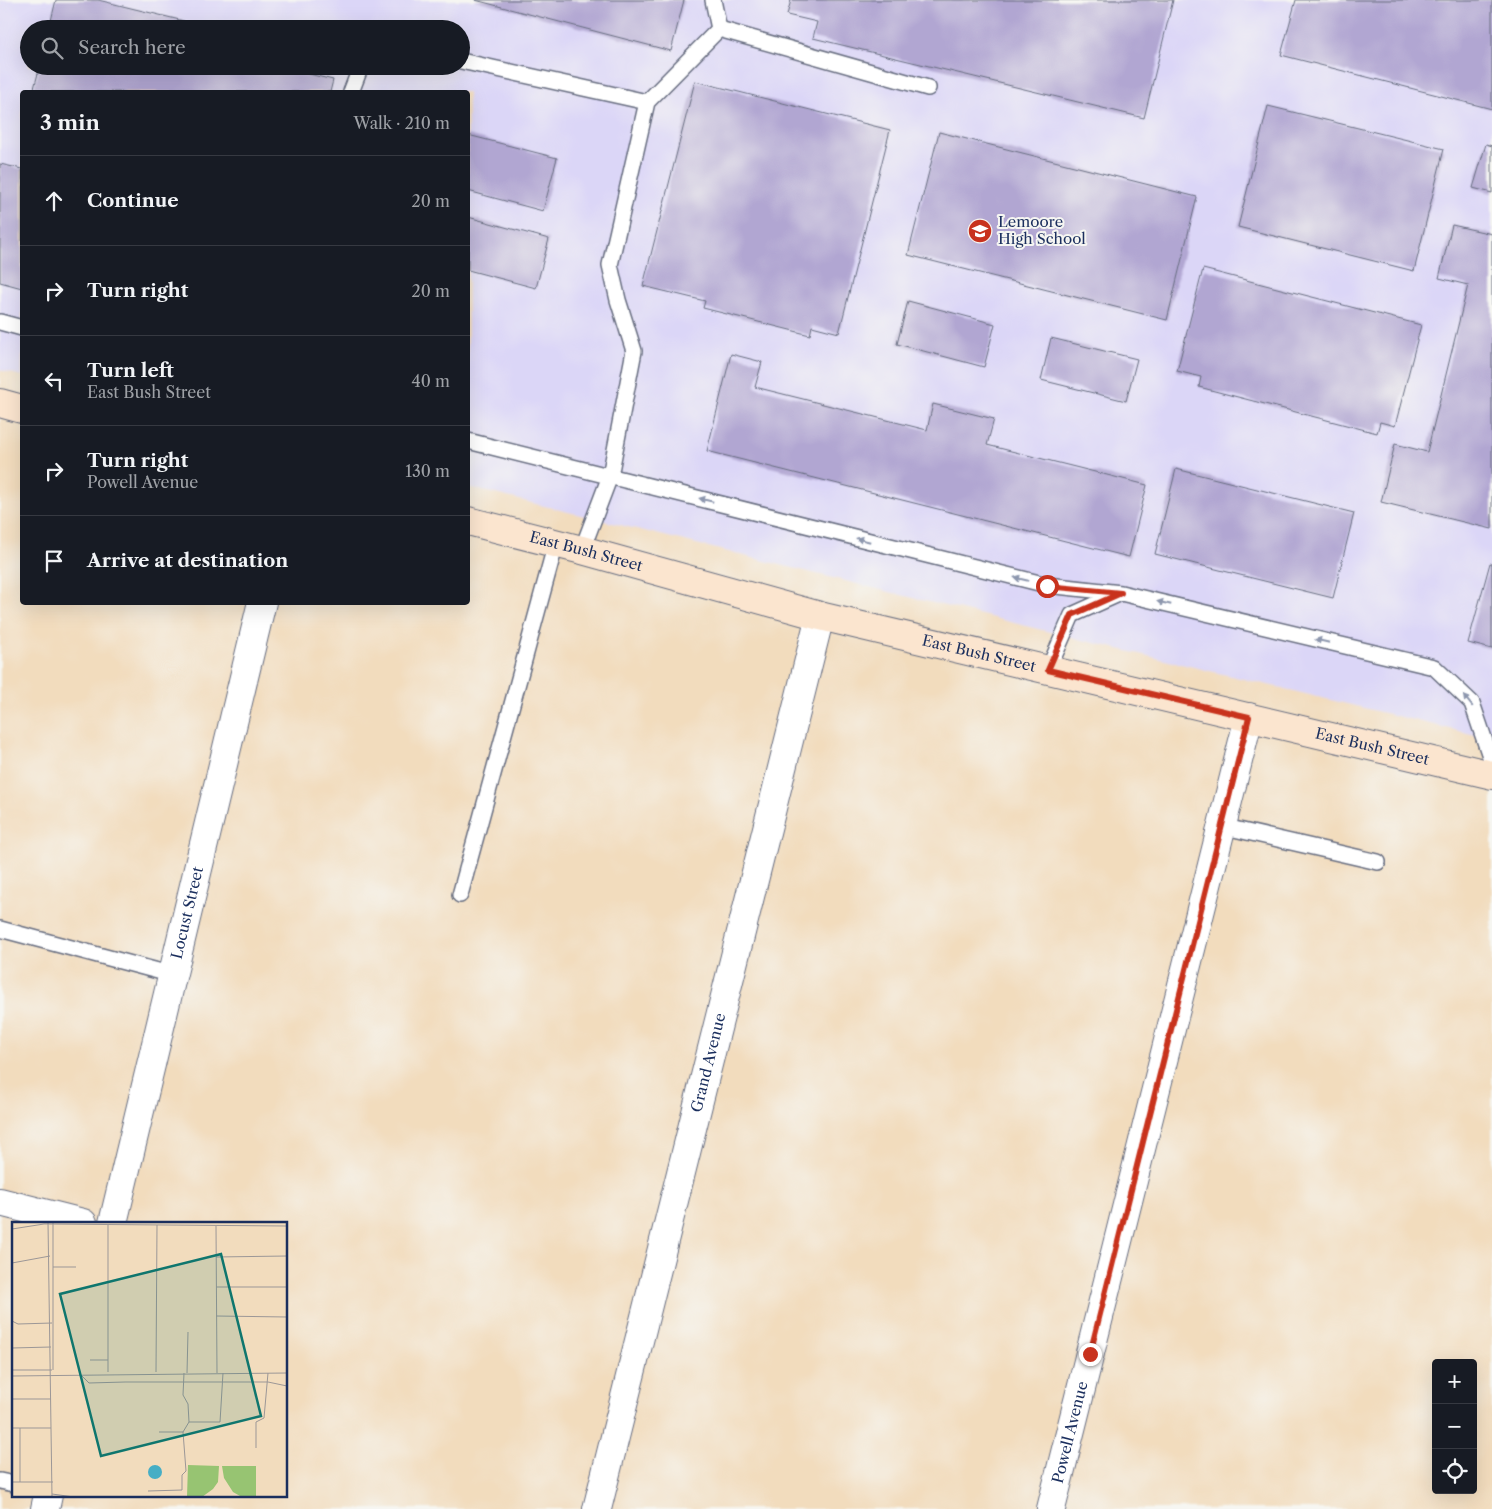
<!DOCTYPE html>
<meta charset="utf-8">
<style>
:root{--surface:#171b24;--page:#20242c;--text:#f1f3f6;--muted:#9ea1a6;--line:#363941}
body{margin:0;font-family:"Libre Caslon Text",serif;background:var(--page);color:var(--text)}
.controls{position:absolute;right:15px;bottom:15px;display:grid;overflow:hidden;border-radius:5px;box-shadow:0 5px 20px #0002}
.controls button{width:45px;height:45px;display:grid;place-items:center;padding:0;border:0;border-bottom:1px solid var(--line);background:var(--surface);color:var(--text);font:25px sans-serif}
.stop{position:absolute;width:15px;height:15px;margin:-11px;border:4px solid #c8321e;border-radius:50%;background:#fff}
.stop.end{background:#c8321e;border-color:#fff;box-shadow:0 1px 5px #0008}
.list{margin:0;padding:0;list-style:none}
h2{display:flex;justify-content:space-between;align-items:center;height:65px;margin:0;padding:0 20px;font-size:21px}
h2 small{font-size:16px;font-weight:400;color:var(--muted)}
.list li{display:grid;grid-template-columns:32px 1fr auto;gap:15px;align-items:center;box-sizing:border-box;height:90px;padding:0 20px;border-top:1px solid var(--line)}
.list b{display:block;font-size:19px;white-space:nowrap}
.list p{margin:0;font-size:16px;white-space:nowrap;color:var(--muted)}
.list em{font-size:16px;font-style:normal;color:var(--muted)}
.icon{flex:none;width:28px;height:28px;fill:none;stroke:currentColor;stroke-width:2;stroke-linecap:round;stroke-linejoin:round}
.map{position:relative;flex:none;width:1492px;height:1509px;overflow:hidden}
.search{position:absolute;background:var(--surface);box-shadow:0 5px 20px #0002;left:20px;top:20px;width:450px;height:55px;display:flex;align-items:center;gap:12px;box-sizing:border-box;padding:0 18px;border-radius:28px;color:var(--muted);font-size:19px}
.panel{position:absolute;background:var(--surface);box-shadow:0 5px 20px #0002;left:20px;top:90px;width:450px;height:515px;border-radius:5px}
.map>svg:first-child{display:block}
.built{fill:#dbd6f7;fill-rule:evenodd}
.building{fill:#b1a6d2}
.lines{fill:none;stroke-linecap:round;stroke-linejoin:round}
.service-casing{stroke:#666c7f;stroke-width:18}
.minor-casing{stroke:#666c7f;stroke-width:30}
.secondary-casing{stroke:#666c7f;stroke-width:30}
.service{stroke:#fff;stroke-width:15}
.minor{stroke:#fff;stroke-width:28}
.secondary{stroke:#fbe5cf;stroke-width:28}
.oneway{fill:#8d97ae}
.route{stroke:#c8321e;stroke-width:6}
.labels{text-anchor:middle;stroke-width:4;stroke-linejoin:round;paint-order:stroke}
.poi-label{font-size:15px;fill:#1b2f5e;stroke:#f6f6f2;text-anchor:start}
.street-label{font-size:15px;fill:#1b2f5e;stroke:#f6f6f2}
.inset-road{fill:none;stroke:#9c9797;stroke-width:1}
.view{fill:#0f766e;fill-opacity:0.15;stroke:#0f766e;stroke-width:2.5}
.inset-edge{fill:none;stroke:#1b2f5e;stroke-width:2.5}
</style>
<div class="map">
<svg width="1492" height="1509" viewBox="0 0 1492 1509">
<rect width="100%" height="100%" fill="#f6f6f2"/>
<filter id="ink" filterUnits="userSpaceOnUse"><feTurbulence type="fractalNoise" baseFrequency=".02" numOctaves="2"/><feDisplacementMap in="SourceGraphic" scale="10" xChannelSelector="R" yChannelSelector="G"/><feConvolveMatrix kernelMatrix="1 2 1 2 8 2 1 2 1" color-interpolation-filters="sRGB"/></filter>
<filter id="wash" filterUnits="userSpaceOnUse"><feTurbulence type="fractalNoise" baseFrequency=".0096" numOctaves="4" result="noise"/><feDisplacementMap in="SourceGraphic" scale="20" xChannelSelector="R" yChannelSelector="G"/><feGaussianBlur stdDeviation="1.12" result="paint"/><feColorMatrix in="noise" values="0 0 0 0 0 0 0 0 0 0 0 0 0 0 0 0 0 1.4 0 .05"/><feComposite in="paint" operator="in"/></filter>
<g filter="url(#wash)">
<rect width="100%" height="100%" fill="#f2dcbd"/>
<path class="built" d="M0,0H1492V739L1090,642L468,487V92H22V376L0,370ZM29,29H461V66H29Z"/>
<g id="blocks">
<path class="building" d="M56,0H98L184,21L182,29H49Z
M475,0H684L671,51Z
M791,0H1173L1144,118L813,38L817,22L787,15Z
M1296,0H1492V109L1281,55Z
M40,66H277L333,80L330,92H33Z
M695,81L890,130L839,333L812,326L810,335L703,308L705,301L643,286Z
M1268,106L1444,149L1414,271L1238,227Z
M939,132L1197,197L1167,320L908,255Z
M468,135L557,158L543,211L468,191Z
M1486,144L1492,146V193L1473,188Z
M0,164L22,169V288L0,282Z
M468,217L549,239L536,288L468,270Z
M1452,225L1492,234V529L1381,502L1395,444L1427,452L1468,285L1439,278Z
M1203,269L1421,325L1395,426L1380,422L1377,433L1199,387L1201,377L1177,371Z
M908,301L995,324L984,367L897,344Z
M1051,338L1137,359L1126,401L1041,380Z
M731,354L762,362L755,387L927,430L933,404L994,419L987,445L1147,485L1129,557L707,451Z
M1176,469L1354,513L1333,598L1155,554Z
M1490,563L1492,564V649L1468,643Z"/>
</g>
</g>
<g filter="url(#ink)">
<use href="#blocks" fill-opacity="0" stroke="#666c7f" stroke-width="1"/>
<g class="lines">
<g class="service-casing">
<path id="service" d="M713,0L719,29
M461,61L647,102L610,265L618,300L634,351L610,476L582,550
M351,92L361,66
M647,102L719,29L928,88
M0,322L22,328
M468,441L1047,585L1121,593
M1048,670L1072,615L1121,593L1434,667L1472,703L1492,762
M1221,826L1378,862
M460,895L556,543
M0,929L173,975
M0,1481L14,1484"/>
</g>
<g class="minor-casing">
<g id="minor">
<path d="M0,1202L83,1223"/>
<path id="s1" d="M113,1223L262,602"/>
<path d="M45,1509L48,1495"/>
<path id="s2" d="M597,1509L820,616"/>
<path id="s3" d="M1051,1509L1249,717"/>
</g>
</g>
<g class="secondary-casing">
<g id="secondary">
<path d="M0,403L22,409"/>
<path id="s4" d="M468,521L582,550L820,616L1492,775"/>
</g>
</g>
<use href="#service" class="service"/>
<use href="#minor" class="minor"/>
<use href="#secondary" class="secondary"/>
</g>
<defs><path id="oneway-solid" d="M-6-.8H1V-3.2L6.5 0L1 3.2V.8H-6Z" transform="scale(1.25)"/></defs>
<g class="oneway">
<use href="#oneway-solid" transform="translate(706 500) rotate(-166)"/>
<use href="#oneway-solid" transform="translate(863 540) rotate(-166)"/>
<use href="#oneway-solid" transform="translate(1021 579) rotate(-166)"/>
<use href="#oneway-solid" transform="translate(1164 603) rotate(-167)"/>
<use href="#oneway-solid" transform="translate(1322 641) rotate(-167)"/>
<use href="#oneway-solid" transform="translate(1468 701) rotate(-129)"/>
</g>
</g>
<g class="lines" filter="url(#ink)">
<path class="route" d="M1047,586L1121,593L1072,615L1048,670L1249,717L1090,1354"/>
</g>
<defs>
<g id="school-disc" transform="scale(1.25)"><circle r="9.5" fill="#c8321e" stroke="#f6f6f2"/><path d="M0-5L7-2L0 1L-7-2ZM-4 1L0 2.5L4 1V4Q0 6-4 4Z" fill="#fff"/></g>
</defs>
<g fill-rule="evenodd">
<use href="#school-disc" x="980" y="231"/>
</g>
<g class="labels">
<g class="poi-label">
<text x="998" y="227">Lemoore<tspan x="998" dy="17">High School</tspan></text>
</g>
<g class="street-label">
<text dy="5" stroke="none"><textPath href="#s4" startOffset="122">East Bush Street</textPath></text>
<text dy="5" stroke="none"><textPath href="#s4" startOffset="528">East Bush Street</textPath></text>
<text dy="5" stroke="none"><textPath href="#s4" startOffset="932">East Bush Street</textPath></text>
<text dy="5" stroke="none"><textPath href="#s1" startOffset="319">Locust Street</textPath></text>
<text dy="5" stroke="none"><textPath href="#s2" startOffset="460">Grand Avenue</textPath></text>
<text dy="5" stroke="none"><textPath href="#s3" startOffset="79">Powell Avenue</textPath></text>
</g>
</g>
<g transform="translate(12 1222)">
<rect width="275" height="275" fill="#f2dcbd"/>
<path d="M176,243L207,244L206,260L201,267L190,275H175ZM210,244H244V275L228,274L221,270L212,256Z" fill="#97c472"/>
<path d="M136 250a7 7 0 1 1 14 0a7 7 0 1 1-14 0Z" fill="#46aec5"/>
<path class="inset-road" d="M36,0L40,275M41,0V148M96,3V150M204,4L205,151M0,7L32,2L275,4M204,35L275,34M0,41L38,34M41,45H64M204,65H275M204,94L275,95M0,99L6,102L40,101M0,126L39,125M78,138H96M0,148H40M144,150L145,3M172,151L171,173L176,182L177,200H208L211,151M175,151L176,110M68,152L77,161L113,160M0,154L275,151M113,160H256L275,164M0,177H39M0,206H39M147,210H171L177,200M244,226V200L252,196L256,151M0,260H41M8,260V206M136,269L170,268V253L174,249L171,210M40,272L62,275"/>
<path class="view" d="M209,32L249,194L89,234L48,72Z"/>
<rect width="275" height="275" class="inset-edge"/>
</g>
</svg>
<div class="controls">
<button>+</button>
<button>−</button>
<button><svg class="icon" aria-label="locate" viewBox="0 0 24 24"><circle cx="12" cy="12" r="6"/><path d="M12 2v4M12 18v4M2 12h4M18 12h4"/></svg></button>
</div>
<div class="stop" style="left:1047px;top:586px"></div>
<div class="stop end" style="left:1090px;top:1354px"></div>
<div class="search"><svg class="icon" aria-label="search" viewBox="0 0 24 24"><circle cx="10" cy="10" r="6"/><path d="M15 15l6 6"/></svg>Search here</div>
<section class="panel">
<h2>3 min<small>Walk · 210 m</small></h2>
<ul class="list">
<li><svg class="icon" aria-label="ahead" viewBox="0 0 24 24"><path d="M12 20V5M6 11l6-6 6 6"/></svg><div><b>Continue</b></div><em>20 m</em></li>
<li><svg class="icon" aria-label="right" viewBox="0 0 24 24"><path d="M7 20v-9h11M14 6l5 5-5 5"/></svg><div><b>Turn right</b></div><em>20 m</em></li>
<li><svg class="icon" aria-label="left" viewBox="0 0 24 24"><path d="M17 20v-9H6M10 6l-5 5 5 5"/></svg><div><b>Turn left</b><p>East Bush Street</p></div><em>40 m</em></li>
<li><svg class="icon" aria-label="right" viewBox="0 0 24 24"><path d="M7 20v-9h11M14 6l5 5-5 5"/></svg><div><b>Turn right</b><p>Powell Avenue</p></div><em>130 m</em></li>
<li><svg class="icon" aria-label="arrive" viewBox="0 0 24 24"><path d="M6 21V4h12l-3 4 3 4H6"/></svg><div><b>Arrive at destination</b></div></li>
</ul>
</section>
</div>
